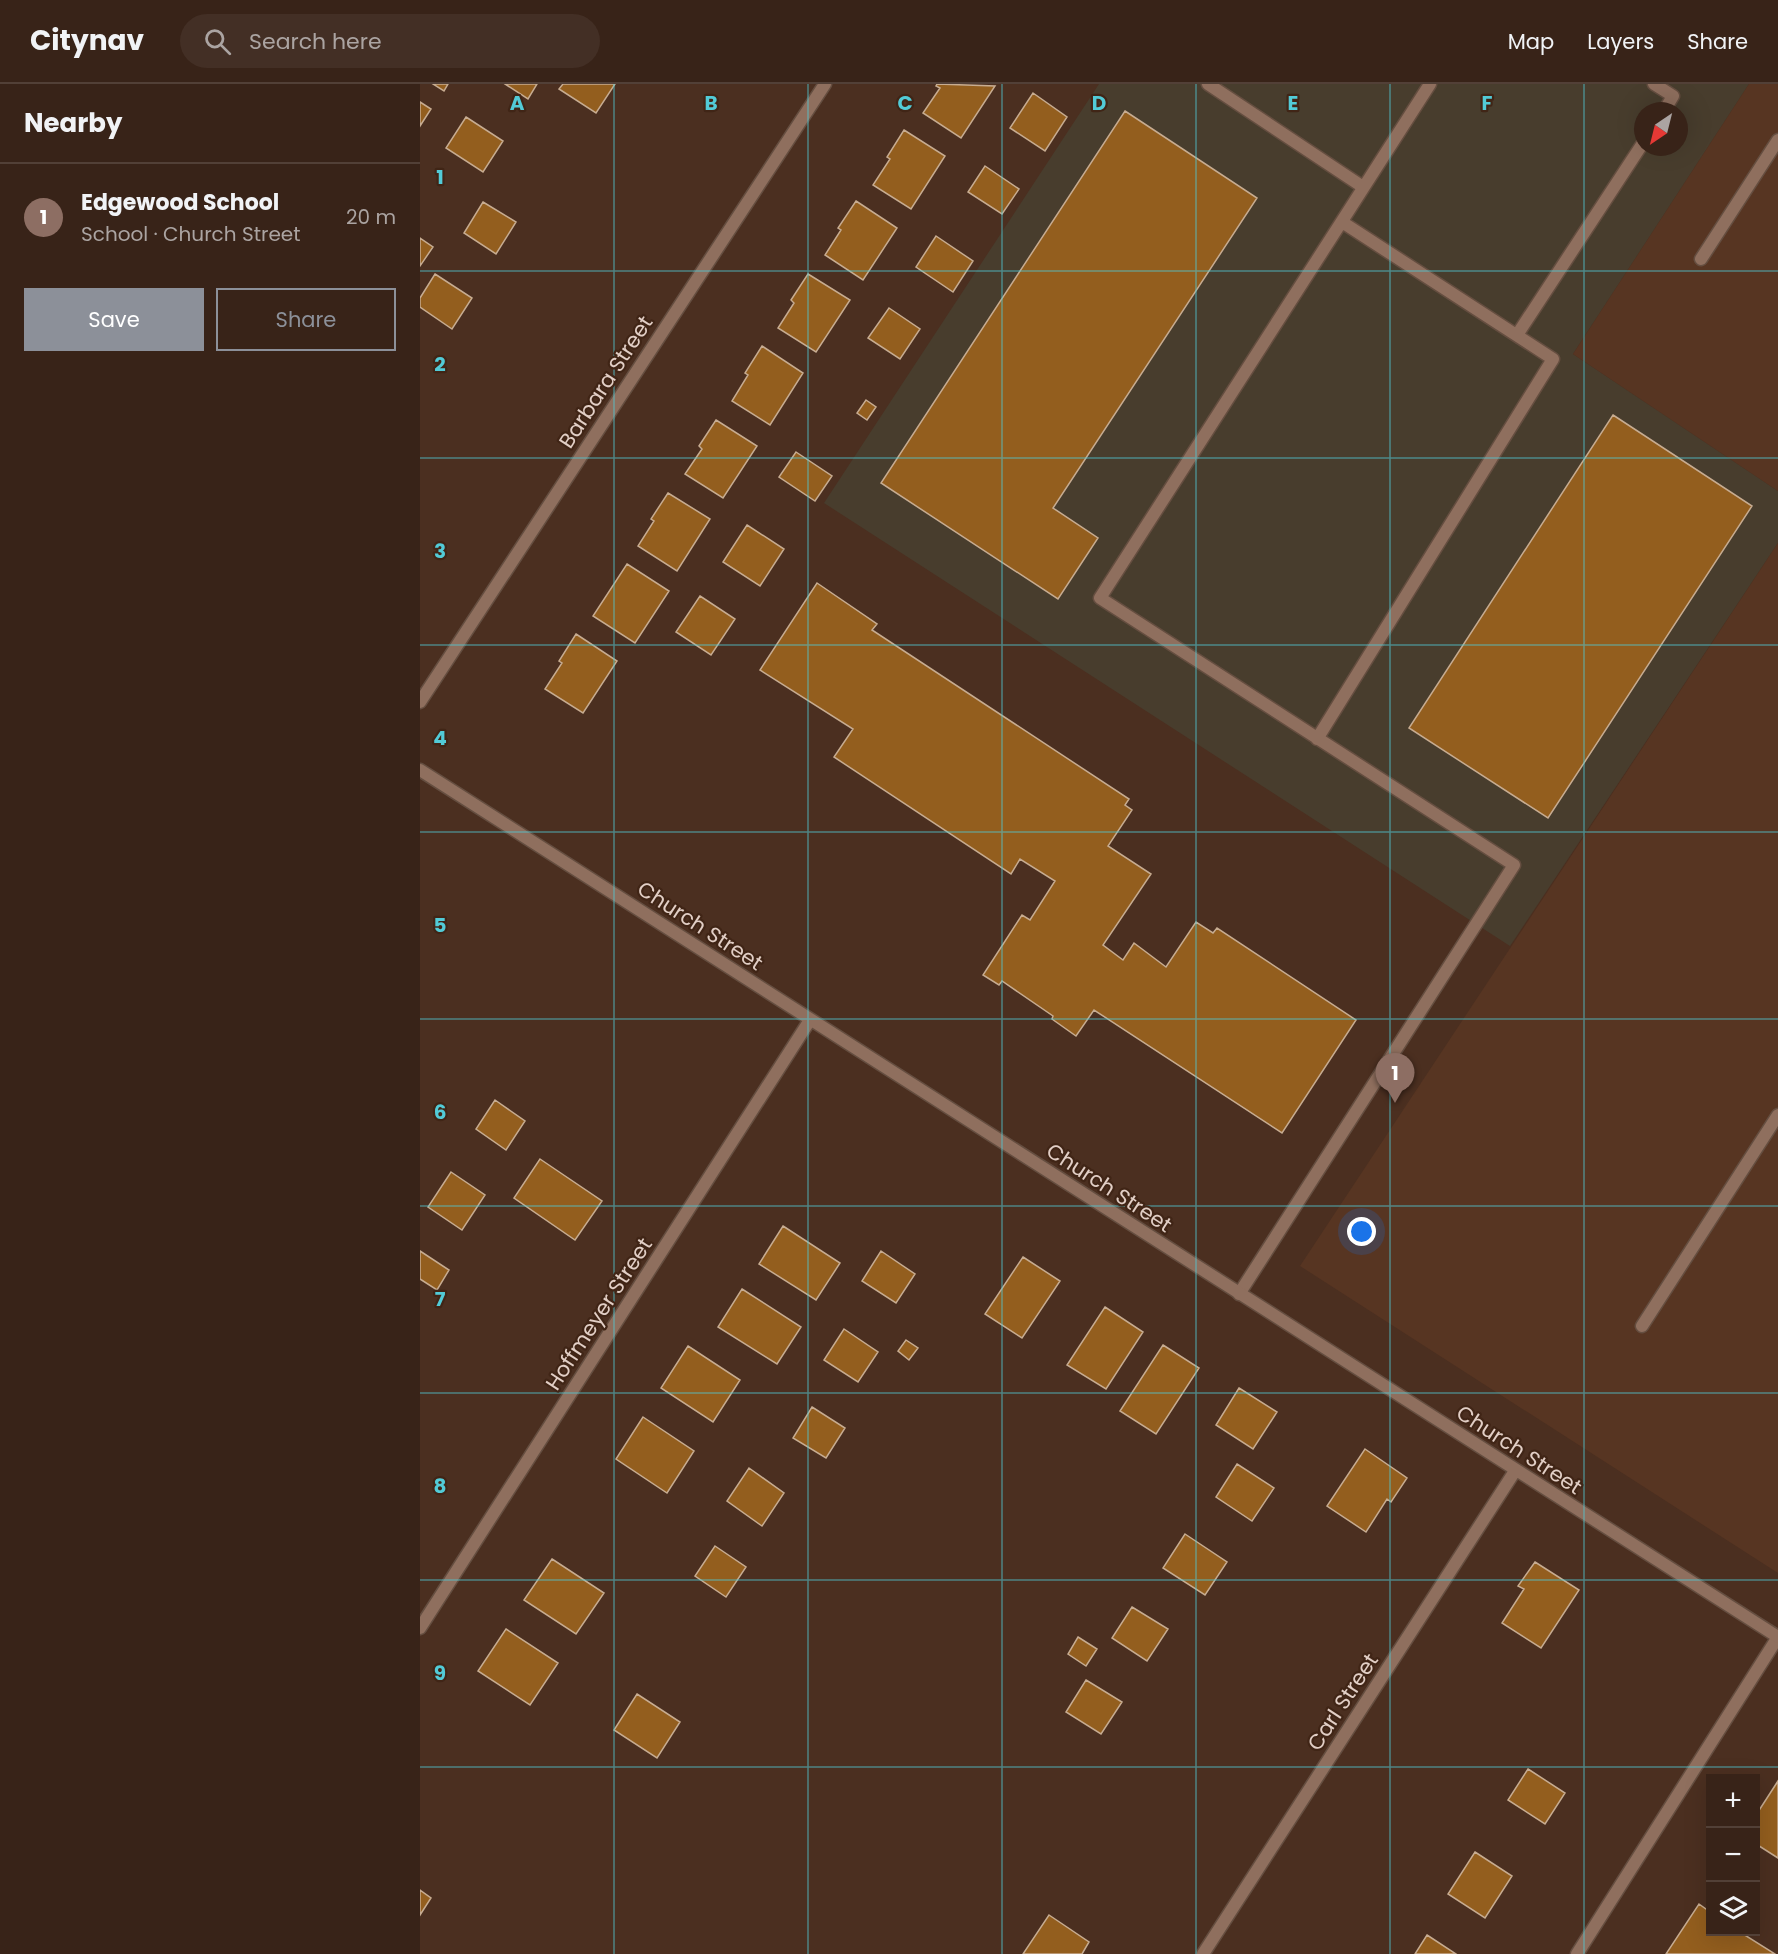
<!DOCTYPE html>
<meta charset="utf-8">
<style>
:root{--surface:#382318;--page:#432f25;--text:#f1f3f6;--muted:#aba4a2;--line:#524037;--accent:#8c9099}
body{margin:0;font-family:Poppins,sans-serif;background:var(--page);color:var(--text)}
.controls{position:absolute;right:18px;bottom:18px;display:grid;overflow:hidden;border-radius:0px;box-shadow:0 6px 24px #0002}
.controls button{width:54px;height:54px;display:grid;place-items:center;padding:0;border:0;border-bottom:2px solid var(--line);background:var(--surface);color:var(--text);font:30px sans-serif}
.compass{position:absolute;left:1214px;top:18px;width:54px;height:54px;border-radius:50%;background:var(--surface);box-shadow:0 6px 24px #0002;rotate:215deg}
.you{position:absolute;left:942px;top:1148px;width:21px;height:21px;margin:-15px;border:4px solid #fff;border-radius:50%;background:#1a73e8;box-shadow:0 0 0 9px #1a73e833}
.badge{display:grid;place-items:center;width:39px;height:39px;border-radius:50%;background:var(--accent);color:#fff;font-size:20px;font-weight:700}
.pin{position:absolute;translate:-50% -50px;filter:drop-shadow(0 2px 3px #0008)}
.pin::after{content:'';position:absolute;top:32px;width:21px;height:18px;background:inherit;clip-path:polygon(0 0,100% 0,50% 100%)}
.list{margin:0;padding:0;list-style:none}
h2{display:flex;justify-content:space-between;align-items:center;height:78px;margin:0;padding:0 24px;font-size:26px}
h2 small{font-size:20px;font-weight:400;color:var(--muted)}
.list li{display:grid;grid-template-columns:39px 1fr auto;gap:18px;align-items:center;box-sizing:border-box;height:108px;padding:0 24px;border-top:2px solid var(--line)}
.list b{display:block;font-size:22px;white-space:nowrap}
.list p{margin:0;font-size:20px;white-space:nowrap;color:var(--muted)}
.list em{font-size:20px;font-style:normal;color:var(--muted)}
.actions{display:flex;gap:12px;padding:18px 24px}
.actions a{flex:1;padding:14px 0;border:2px solid var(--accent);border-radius:0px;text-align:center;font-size:21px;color:var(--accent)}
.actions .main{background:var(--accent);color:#fff}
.icon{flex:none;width:33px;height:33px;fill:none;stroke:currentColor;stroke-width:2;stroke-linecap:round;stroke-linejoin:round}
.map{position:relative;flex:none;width:1358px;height:1870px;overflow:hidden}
header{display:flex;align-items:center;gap:36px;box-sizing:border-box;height:84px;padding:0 30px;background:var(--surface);border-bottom:2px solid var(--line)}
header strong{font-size:28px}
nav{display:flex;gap:33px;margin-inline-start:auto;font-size:21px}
.search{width:420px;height:54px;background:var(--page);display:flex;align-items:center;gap:15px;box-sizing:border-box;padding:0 21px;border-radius:33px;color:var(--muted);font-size:22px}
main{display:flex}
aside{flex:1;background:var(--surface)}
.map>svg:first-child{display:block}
.commercial{fill:#483d2d;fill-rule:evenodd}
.built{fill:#573522}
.building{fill:#935e1e;stroke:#c7ac91;stroke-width:1.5}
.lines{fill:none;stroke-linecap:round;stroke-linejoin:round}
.lane-casing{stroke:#654e40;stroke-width:15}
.street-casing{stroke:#654e40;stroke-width:15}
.lane{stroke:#8f6f5e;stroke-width:12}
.street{stroke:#8f6f5e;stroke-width:12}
.grid{fill:none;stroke:#52cbd7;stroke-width:1.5;stroke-opacity:0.55}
.labels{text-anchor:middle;stroke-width:4.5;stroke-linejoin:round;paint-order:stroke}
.street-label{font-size:21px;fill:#e2cfc6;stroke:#402516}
.grid-label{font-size:20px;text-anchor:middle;font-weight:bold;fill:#52cbd7;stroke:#402516;stroke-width:4.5;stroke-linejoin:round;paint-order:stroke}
</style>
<header>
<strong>Citynav</strong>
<div class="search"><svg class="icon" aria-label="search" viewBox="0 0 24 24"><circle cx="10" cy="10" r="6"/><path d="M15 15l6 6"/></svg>Search here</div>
<nav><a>Map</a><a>Layers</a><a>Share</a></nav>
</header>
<main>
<aside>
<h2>Nearby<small></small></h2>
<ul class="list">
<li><span class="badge" style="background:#8d6e63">1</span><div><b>Edgewood School</b><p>School · Church Street</p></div><em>20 m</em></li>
</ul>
<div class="actions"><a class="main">Save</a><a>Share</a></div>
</aside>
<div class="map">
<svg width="1358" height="1870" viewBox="0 0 1358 1870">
<rect width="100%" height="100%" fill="#4b2f20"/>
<path class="commercial" d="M679,0H1329L1153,270L1358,407V459L1090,862L404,419ZM1223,27H1259V63H1223Z"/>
<path class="built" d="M1329,0H1358V407L1153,270Z
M1358,459V1489L880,1182Z"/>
<path class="building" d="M13,0H28L24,7Z
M85,0H117L108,15Z
M143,0H195L176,29L139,5Z
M517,0L575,2L541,54L503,29L520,4L516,2Z
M613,9L647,33L625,67L590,44Z
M0,18L11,25L0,42Z
M705,27L837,114L633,424L678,454L638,515L461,399Z
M46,33L83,57L63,88L26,64Z
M484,46L525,72L491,125L453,101L470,75L467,73Z
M565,82L599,105L582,130L548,108Z
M436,117L477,144L443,196L405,171L421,146L418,144Z
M63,118L96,138L76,170L44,149Z
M516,152L553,177L533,208L496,183Z
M0,154L13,163L0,182Z
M15,190L52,214L32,245L0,223V214Z
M388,190L430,216L396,268L358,244L374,219L371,216Z
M469,224L500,245L480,275L448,254Z
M342,262L383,289L350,341L312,317L328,291L325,289Z
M446,316L456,323L447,336L437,329Z
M1193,331L1332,422L1128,734L989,644Z
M296,336L337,362L303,414L265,390L282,365L279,362Z
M376,368L412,392L395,417L359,393Z
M248,409L290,435L257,487L218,462L234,437L231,435Z
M327,441L364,465L340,502L303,478Z
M207,480L249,507L215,559L173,532Z
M397,499L457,540L452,546L709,715L705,721L712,726L688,762L731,790L683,861L703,876L714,859L746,883L776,838L793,849L797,844L936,936L862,1049L674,926L656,952L632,935L633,932L582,897L579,901L563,891L602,831L610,836L635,797L600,775L591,790L414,673L433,645L340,586Z
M280,512L315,535L291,571L256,548Z
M156,550L197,577L163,629L125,605L142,579L139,577Z
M75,1016L105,1037L86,1066L56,1045Z
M120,1075L182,1117L155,1156L94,1114Z
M31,1088L65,1111L42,1146L8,1123Z
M363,1142L420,1179L396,1216L339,1180Z
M0,1167L29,1186L17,1206L0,1195Z
M461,1167L495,1190L476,1219L442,1197Z
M603,1173L640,1197L602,1254L565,1230Z
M322,1205L381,1243L357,1280L298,1243Z
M685,1223L723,1248L686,1305L647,1281Z
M424,1245L458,1268L438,1298L404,1276Z
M486,1256L498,1264L489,1276L478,1267Z
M743,1261L779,1284L736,1350L700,1327Z
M268,1262L320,1296L293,1338L241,1304Z
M819,1304L857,1328L833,1365L796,1341Z
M392,1323L425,1344L406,1374L373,1354Z
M223,1333L274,1367L247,1409L196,1375Z
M945,1365L987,1394L971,1418L967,1415L946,1448L907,1422Z
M817,1380L854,1404L832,1437L796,1413Z
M329,1384L364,1409L342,1442L307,1417Z
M765,1450L807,1478L785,1511L743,1484Z
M295,1462L326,1483L306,1513L275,1492Z
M132,1475L184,1509L156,1550L104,1516Z
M1115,1478L1159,1506L1121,1564L1082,1539L1104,1505L1098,1502Z
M712,1523L748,1545L727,1577L692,1554Z
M86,1545L138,1579L110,1621L58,1587Z
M658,1553L677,1565L666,1582L648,1570Z
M666,1596L702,1618L681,1650L646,1628Z
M217,1610L260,1638L237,1674L194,1646Z
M1108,1685L1145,1709L1125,1740L1088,1716Z
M1358,1697V1774L1336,1760V1731Z
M1055,1768L1092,1792L1065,1834L1028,1810Z
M0,1806L11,1814L0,1831Z
M1279,1820L1290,1828V1848H1320L1355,1870H1246Z
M629,1831L669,1858L662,1870H603Z
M1007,1851L1036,1870H995Z"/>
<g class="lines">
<g class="lane-casing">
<path id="lane" d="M788,0L943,103
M1234,0L1253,12L1244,27
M1281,175L1358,56
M1097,251L1223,59
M897,655L1133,275L922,138
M819,1210L1094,781L680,514L1010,0
M1222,1242L1358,1031
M1157,1870L1358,1553"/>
</g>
<g class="street-casing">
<path id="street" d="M0,618L405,0
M0,686L1358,1553
M0,1544L390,936
M783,1870L1095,1387"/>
</g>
<use href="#lane" class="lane"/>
<use href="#street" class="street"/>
</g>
<path class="grid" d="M194,0V1870M388,0V1870M582,0V1870M776,0V1870M970,0V1870M1164,0V1870M0,187H1358M0,374H1358M0,561H1358M0,748H1358M0,935H1358M0,1122H1358M0,1309H1358M0,1496H1358M0,1683H1358"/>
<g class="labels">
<g class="street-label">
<text transform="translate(186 298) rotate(-57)" y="7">Barbara Street</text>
<text transform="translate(280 842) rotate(33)" y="7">Church Street</text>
<text transform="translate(689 1104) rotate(33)" y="7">Church Street</text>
<text transform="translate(179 1230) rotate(-57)" y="7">Hoffmeyer Street</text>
<text transform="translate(1099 1366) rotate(33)" y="7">Church Street</text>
<text transform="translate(923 1618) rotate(-57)" y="7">Carl Street</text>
</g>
</g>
<g class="grid-label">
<text x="97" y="26">A</text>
<text x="291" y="26">B</text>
<text x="485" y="26">C</text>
<text x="679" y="26">D</text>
<text x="873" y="26">E</text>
<text x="1067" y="26">F</text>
<text x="20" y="100">1</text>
<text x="20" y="287">2</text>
<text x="20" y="474">3</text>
<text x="20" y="661">4</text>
<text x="20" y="848">5</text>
<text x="20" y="1035">6</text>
<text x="20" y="1222">7</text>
<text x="20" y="1409">8</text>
<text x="20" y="1596">9</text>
</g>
</svg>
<div class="controls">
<button>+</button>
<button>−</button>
<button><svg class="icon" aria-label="layers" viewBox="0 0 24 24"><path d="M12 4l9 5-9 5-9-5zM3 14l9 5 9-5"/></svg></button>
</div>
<svg class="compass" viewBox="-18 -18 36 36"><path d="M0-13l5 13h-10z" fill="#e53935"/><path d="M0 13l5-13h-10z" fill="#aba4a2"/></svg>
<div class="you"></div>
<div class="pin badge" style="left:975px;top:1019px;background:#8d6e63">1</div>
</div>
</main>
